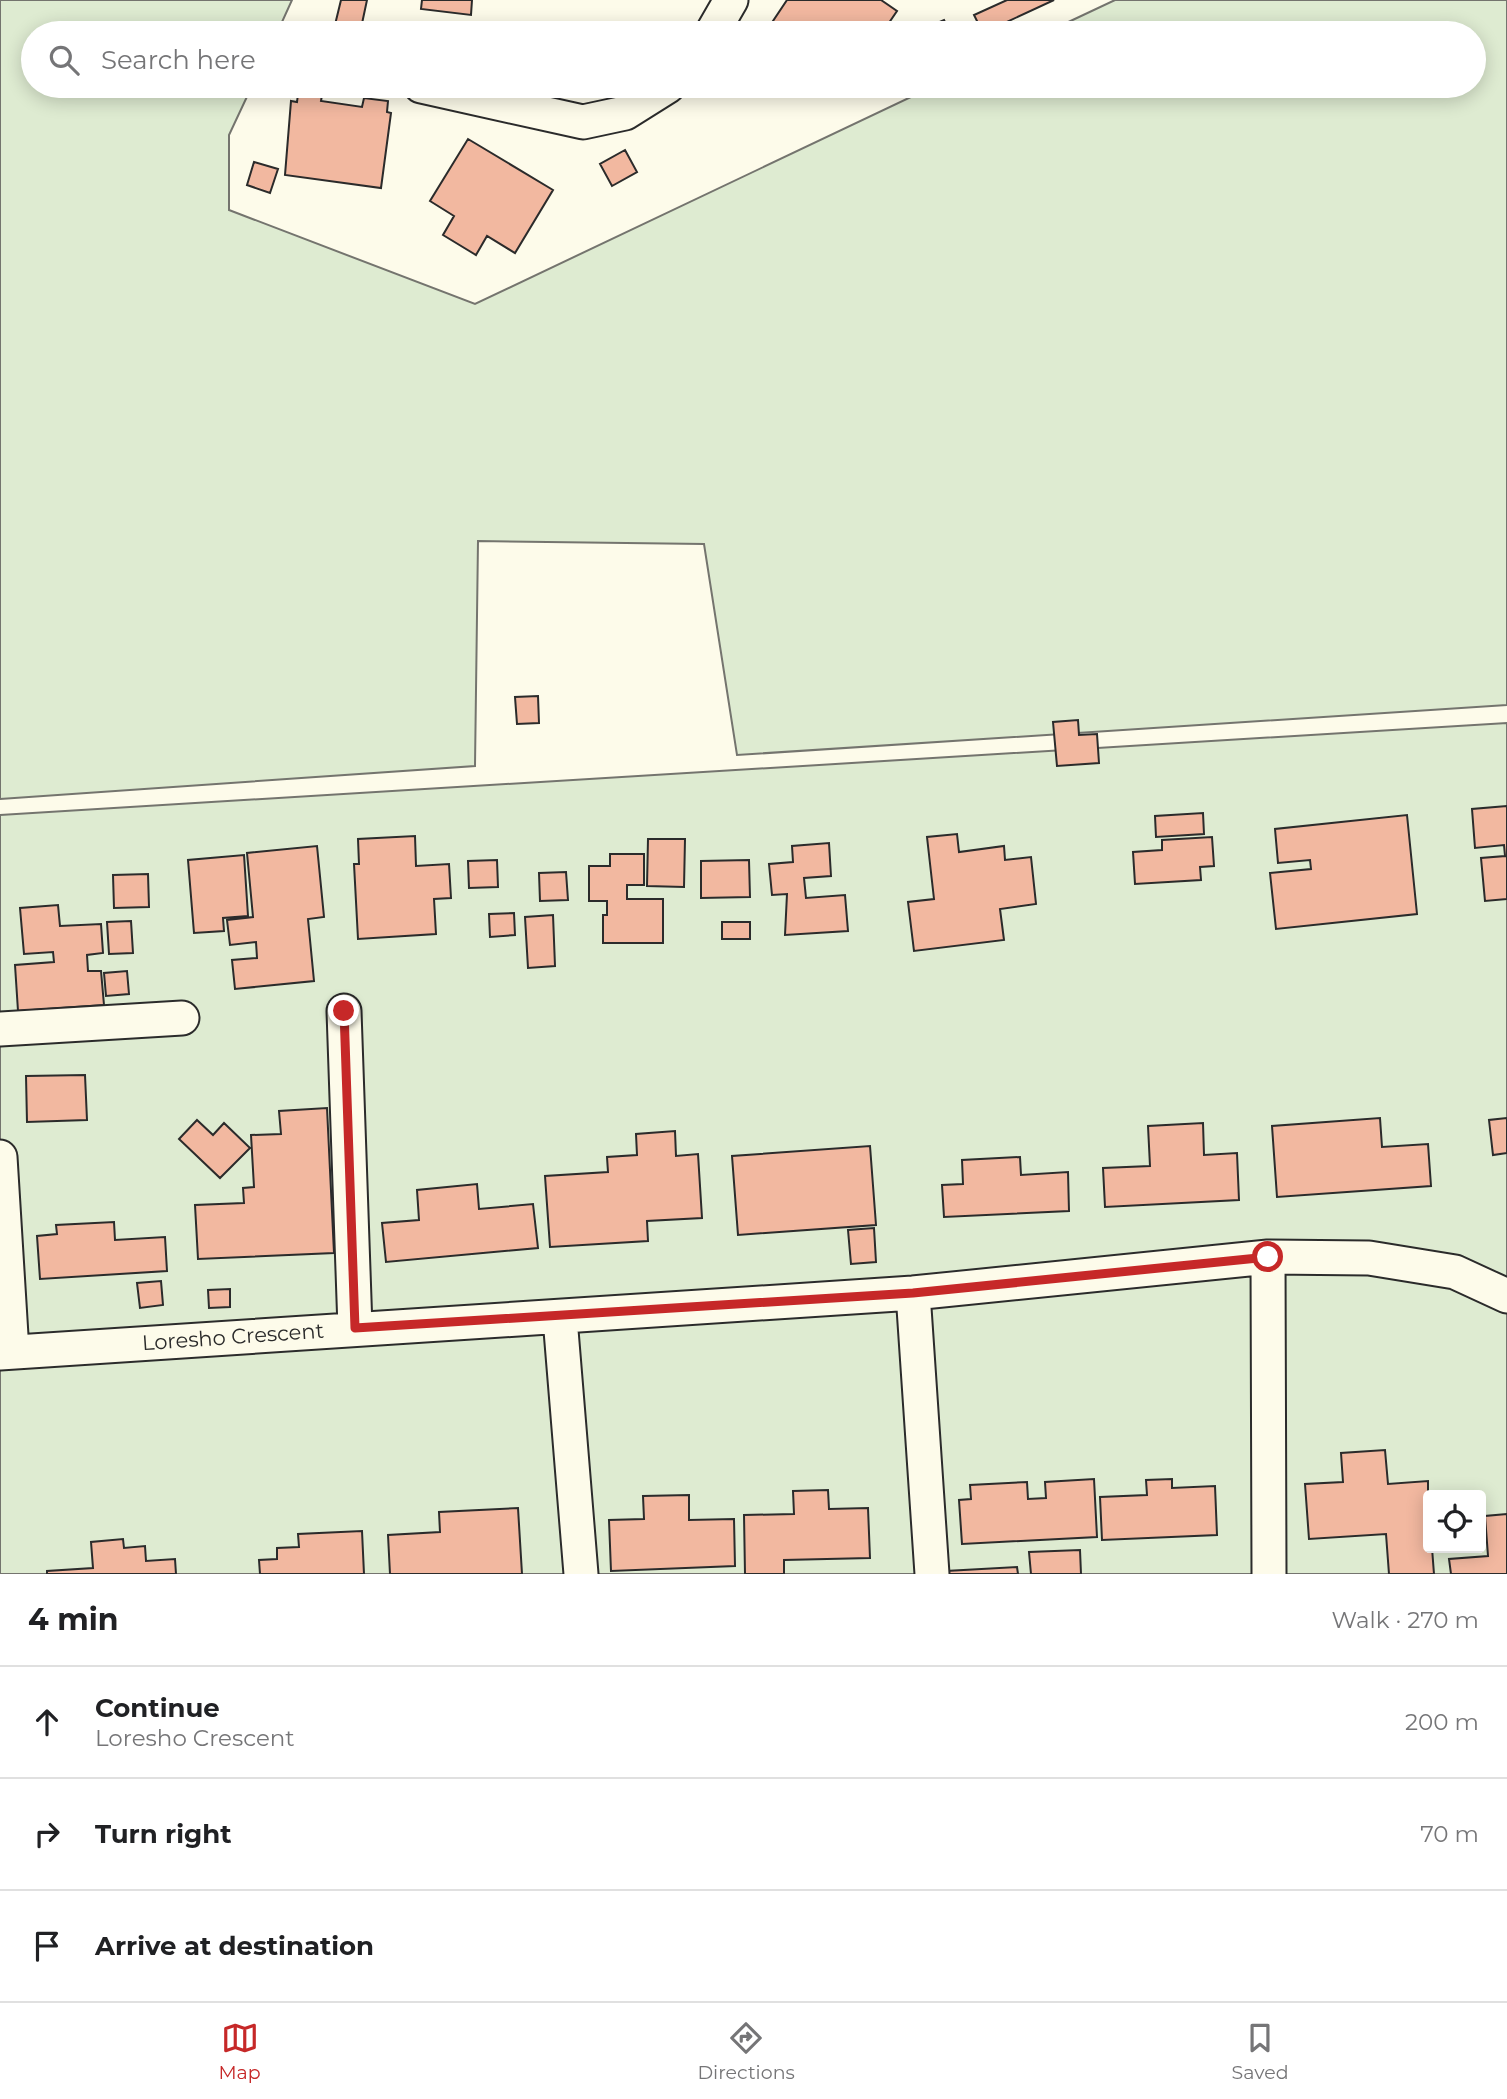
<!DOCTYPE html>
<meta charset="utf-8">
<style>
:root{--surface:#fff;--page:#f2f2f2;--text:#202124;--muted:#757577;--line:#e0e0e0;--accent:#c62828}
body{margin:0;font-family:Montserrat,sans-serif;background:var(--page);color:var(--text)}
.controls{position:absolute;right:21px;bottom:21px;display:grid;overflow:hidden;border-radius:7px;box-shadow:0 4px 18px #0003}
.controls button{width:63px;height:63px;display:grid;place-items:center;padding:0;border:0;border-bottom:2px solid var(--line);background:var(--surface);color:var(--text);font:35px sans-serif}
.stop{position:absolute;width:21px;height:21px;margin:-16px;border:5px solid #c62828;border-radius:50%;background:#fff}
.stop.end{background:#c62828;border-color:#fff;box-shadow:0 2px 7px #0008}
.list{margin:0;padding:0;list-style:none}
h2{display:flex;justify-content:space-between;align-items:center;height:91px;margin:0;padding:0 28px;font-size:30px}
h2 small{font-size:23px;font-weight:400;color:var(--muted)}
.list li{display:grid;grid-template-columns:46px 1fr auto;gap:21px;align-items:center;box-sizing:border-box;height:112px;padding:0 28px;border-top:2px solid var(--line)}
.list b{display:block;font-size:26px;white-space:nowrap}
.list p{margin:0;font-size:23px;white-space:nowrap;color:var(--muted)}
.list em{font-size:23px;font-style:normal;color:var(--muted)}
.icon{flex:none;width:38px;height:38px;fill:none;stroke:currentColor;stroke-width:2;stroke-linecap:round;stroke-linejoin:round}
.map{position:relative;flex:none;width:1507px;height:1574px;overflow:hidden}
.search{position:absolute;background:var(--surface);box-shadow:0 4px 18px #0003;left:21px;right:21px;top:21px;height:77px;display:flex;align-items:center;gap:18px;box-sizing:border-box;padding:0 24px;border-radius:38px;color:var(--muted);font-size:26px}
.sheet{height:427px;background:var(--surface)}
nav{display:flex;justify-content:space-around;align-items:center;box-sizing:border-box;height:98px;border-top:2px solid var(--line);background:var(--surface);font-size:19px;color:var(--muted)}
nav a{display:grid;justify-items:center;gap:4px}
nav .on{color:var(--accent)}
.map>svg:first-child{display:block}
.green{fill:#deebd1;stroke:#74746e;stroke-width:2;fill-rule:evenodd}
.building{fill:#f2b8a0;stroke:#2b2b2b;stroke-width:2}
.lines{fill:none;stroke-linecap:round;stroke-linejoin:round}
.minor-casing{stroke:#2b2b2b;stroke-width:37}
.minor{stroke:#fdfbea;stroke-width:33}
.route{stroke:#c62828;stroke-width:9}
.labels{text-anchor:middle;stroke-width:5;stroke-linejoin:round;paint-order:stroke}
.street-label{font-size:21px;fill:#2b2b2b;stroke:#fdfbea}
</style>
<div class="map">
<svg width="1507" height="1574" viewBox="0 0 1507 1574">
<rect width="100%" height="100%" fill="#fdfbea"/>
<path class="green" d="M0,0H292L277,33H33V86H252L229,135V210L475,304L934,86H1474V33H1045L1115,0H1507V705L737,755L704,544L478,541L475,766L0,799Z
M1507,723V1574H0V815ZM1428,1495H1481V1548H1428Z"/>
<path class="building" d="M341,0H367L360,33H333Z
M422,0H472L471,15L421,9Z
M787,0H881L897,11L882,33H779L769,27Z
M1007,0H1054L983,33L974,15Z
M944,20L950,33H914Z
M299,86L323,89L321,101L362,107L364,98L388,101L387,112L391,113L381,188L285,175L291,101L297,102Z
M468,139L553,190L515,253L487,236L476,255L443,235L454,216L430,201Z
M625,150L637,172L612,186L600,164Z
M254,162L278,169L270,193L247,185Z
M538,696L539,723L517,724L515,697Z
M1078,720L1079,735L1097,734L1099,763L1057,766L1053,722Z
M1507,806V899L1485,901L1481,858L1505,856L1504,845L1475,848L1472,809Z
M1203,813L1204,834L1156,837L1155,816Z
M1407,815L1417,914L1276,929L1270,873L1311,869L1310,860L1278,863L1275,829Z
M957,834L959,852L1004,846L1005,860L1031,857L1036,904L1000,909L1004,940L914,951L908,902L934,899L927,837Z
M415,836L416,866L449,864L451,898L434,899L436,934L358,939L354,864H359L358,839Z
M1212,837L1214,866L1200,867L1201,880L1135,884L1133,852L1162,850V840Z
M648,839H685L684,887L647,886Z
M829,843L831,876L804,878L806,898L845,895L848,931L785,935L787,894L772,895L769,864L793,862L792,846Z
M317,846L324,917L308,919L314,981L235,989L232,960L257,958L256,942L230,945L227,920L253,917L247,853Z
M610,854H644V885H627V899H663V943H603V915H607V901H589V866H610Z
M244,855L248,916L223,918L224,931L194,933L188,860Z
M497,860L498,887L469,888L468,861Z
M749,860L750,897L701,898V861Z
M566,872L568,900L540,901L539,873Z
M148,874L149,907L114,908L113,875Z
M58,905L60,926L101,924L103,953L87,955L88,971H101L104,1005L18,1011L15,965L54,962L53,952L24,954L20,908Z
M514,913L515,935L490,937L489,914Z
M553,915L555,966L528,968L525,917Z
M131,921L133,953L109,954L107,922Z
M722,922H750V939H722Z
M127,971L129,994L106,996L104,973Z
M85,1075L87,1120L27,1122L26,1076Z
M327,1108L334,1253L198,1259L195,1205L244,1203L243,1188L254,1187L251,1135L281,1134L279,1111Z
M1380,1118L1382,1147L1428,1144L1431,1186L1277,1197L1272,1126Z
M1507,1118V1153L1493,1155L1489,1120Z
M197,1120L213,1135L224,1123L250,1148L220,1178L179,1139Z
M1203,1123L1204,1155L1237,1153L1239,1200L1105,1207L1103,1168L1150,1166L1148,1126Z
M675,1131L676,1156L698,1154L702,1218L647,1221L648,1241L550,1247L545,1176L608,1172L607,1157L637,1155L636,1134Z
M870,1146L876,1225L738,1235L732,1156Z
M1020,1157L1021,1175L1068,1172L1069,1211L944,1217L942,1185L963,1184L962,1160Z
M477,1184L479,1209L533,1204L538,1248L386,1262L382,1223L419,1220L417,1190Z
M114,1222L115,1240L165,1237L167,1271L40,1279L37,1236L57,1234L56,1225Z
M874,1228L876,1262L851,1264L848,1230Z
M161,1281L163,1305L140,1308L137,1283Z
M230,1289V1307L209,1308L208,1290Z
M1385,1450L1388,1484L1428,1481V1548H1432L1434,1574H1389L1386,1534L1309,1539L1305,1484L1343,1482L1341,1453Z
M1094,1479L1097,1537L962,1544L959,1500L971,1499L970,1485L1027,1482L1028,1499L1046,1498L1045,1482Z
M1172,1479V1488L1215,1486L1217,1535L1102,1540L1100,1497L1147,1495L1146,1480Z
M828,1490L829,1509L868,1508L870,1558L784,1560V1574H745L744,1515L794,1514L793,1491Z
M689,1495V1520L734,1519L735,1566L611,1571L609,1520L644,1519L643,1496Z
M518,1508L522,1574H390L388,1535L440,1532L439,1512Z
M1507,1514V1574H1451L1449,1559L1488,1556L1485,1516Z
M362,1531L364,1574H260L259,1560L277,1559V1548L299,1547L298,1534Z
M123,1539L124,1548L145,1546L146,1561L175,1559L176,1574H47V1571L93,1568L91,1542Z
M1080,1550L1081,1574H1031L1029,1552Z
M1017,1567L1018,1574H946V1571Z"/>
<g class="lines">
<g class="minor-casing">
<path id="minor" d="M712,33L731,0
M421,86L583,122L625,113L668,86
M344,1011L355,1328
M0,1029L182,1018
M0,1157L12,1352
M1268,1257L1269,1574
M913,1293L932,1574
M560,1318L581,1574
M0,1353L913,1293L1268,1257L1369,1258L1455,1272L1507,1296"/>
</g>
<use href="#minor" class="minor"/>
</g>
<g class="lines">
<path class="route" d="M344,1011L355,1328L913,1293L1268,1257"/>
</g>
<g class="labels">
<g class="street-label">
<text transform="translate(233 1337) rotate(-4)" y="7">Loresho Crescent</text>
</g>
</g>
</svg>
<div class="controls">
<button><svg class="icon" aria-label="locate" viewBox="0 0 24 24"><circle cx="12" cy="12" r="6"/><path d="M12 2v4M12 18v4M2 12h4M18 12h4"/></svg></button>
</div>
<div class="stop" style="left:1268px;top:1257px"></div>
<div class="stop end" style="left:344px;top:1011px"></div>
<div class="search"><svg class="icon" aria-label="search" viewBox="0 0 24 24"><circle cx="10" cy="10" r="6"/><path d="M15 15l6 6"/></svg>Search here</div>
</div>
<section class="sheet">
<h2>4 min<small>Walk · 270 m</small></h2>
<ul class="list">
<li><svg class="icon" aria-label="ahead" viewBox="0 0 24 24"><path d="M12 20V5M6 11l6-6 6 6"/></svg><div><b>Continue</b><p>Loresho Crescent</p></div><em>200 m</em></li>
<li><svg class="icon" aria-label="right" viewBox="0 0 24 24"><path d="M7 20v-9h11M14 6l5 5-5 5"/></svg><div><b>Turn right</b></div><em>70 m</em></li>
<li><svg class="icon" aria-label="arrive" viewBox="0 0 24 24"><path d="M6 21V4h12l-3 4 3 4H6"/></svg><div><b>Arrive at destination</b></div></li>
</ul>
</section>
<nav>
<a class="on"><svg class="icon" aria-label="map" viewBox="0 0 24 24"><path d="M3 6l6-2 6 2 6-2v14l-6 2-6-2-6 2zM9 4v14M15 6v14"/></svg>Map</a>
<a><svg class="icon" aria-label="directions" viewBox="0 0 24 24"><path d="M12 3l9 9-9 9-9-9zM9 14v-3h6M13 9l2 2-2 2"/></svg>Directions</a>
<a><svg class="icon" aria-label="saved" viewBox="0 0 24 24"><path d="M7 4h10v16l-5-4-5 4z"/></svg>Saved</a>
</nav>
